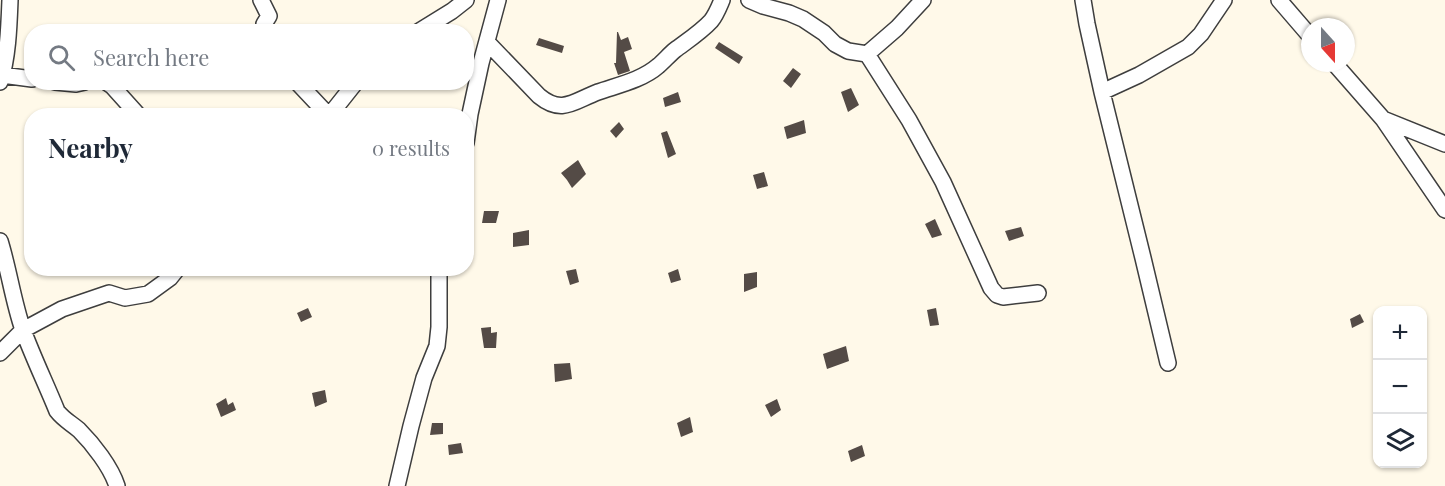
<!DOCTYPE html>
<meta charset="utf-8">
<style>
:root{--surface:#fff;--page:#f6f6f7;--text:#1f2937;--muted:#747a83;--line:#e0e1e3}
body{margin:0;font-family:"Playfair Display",serif;background:var(--page);color:var(--text)}
.controls{position:absolute;right:18px;bottom:18px;display:grid;overflow:hidden;border-radius:12px;box-shadow:0 2px 4px #0004}
.controls button{width:54px;height:54px;display:grid;place-items:center;padding:0;border:0;border-bottom:2px solid var(--line);background:var(--surface);color:var(--text);font:30px sans-serif}
.compass{position:absolute;left:1301px;top:18px;width:54px;height:54px;border-radius:50%;background:var(--surface);box-shadow:0 2px 4px #0004;rotate:159deg}
.list{margin:0;padding:0;list-style:none}
h2{display:flex;justify-content:space-between;align-items:center;height:78px;margin:0;padding:0 24px;font-size:26px}
h2 small{font-size:20px;font-weight:400;color:var(--muted)}
.icon{flex:none;width:33px;height:33px;fill:none;stroke:currentColor;stroke-width:2;stroke-linecap:round;stroke-linejoin:round}
.map{position:relative;flex:none;width:1445px;height:486px;overflow:hidden}
.search{position:absolute;background:var(--surface);box-shadow:0 2px 4px #0004;left:24px;top:24px;width:450px;height:66px;display:flex;align-items:center;gap:15px;box-sizing:border-box;padding:0 21px;border-radius:24px;color:var(--muted);font-size:22px}
.panel{position:absolute;background:var(--surface);box-shadow:0 2px 4px #0004;left:24px;top:108px;width:450px;height:168px;border-radius:24px}
.map>svg:first-child{display:block}
.building{fill:#544b46}
.lines{fill:none;stroke-linecap:round;stroke-linejoin:round}
.minor-casing{stroke:#3e3e3e;stroke-width:18}
.minor{stroke:#fff;stroke-width:15}
</style>
<div class="map">
<svg width="1445" height="486" viewBox="0 0 1445 486">
<rect width="100%" height="100%" fill="#fff9e9"/>
<path class="building" d="M617,32H618L621,40L628,37L632,49L624,52L630,71L618,75L614,63H616Z
M539,38L564,46L562,53L536,45Z
M719,42L743,57L739,64L715,48Z
M793,68L801,74L791,88L783,81Z
M851,88L859,105L848,112L841,92Z
M678,92L681,102L665,107L663,98Z
M804,120L806,133L787,139L784,127Z
M619,122L624,129L616,138L610,131Z
M667,131L676,154L668,158L661,133Z
M578,160L586,174L572,188L567,180L561,173Z
M764,172L768,186L757,189L753,175Z
M484,211H499L496,223H482Z
M935,219L942,235L932,238L925,224Z
M1021,227L1024,236L1009,241L1005,231Z
M529,230V245L513,247V233Z
M576,269L579,282L570,285L566,271Z
M678,269L681,280L671,283L668,273Z
M757,272V287L744,292V274Z
M308,308L312,317L301,322L297,313Z
M936,308L939,325L930,326L927,310Z
M1360,314L1364,322L1352,328L1350,319Z
M491,327V333L497,332L496,348H484L481,328Z
M846,346L849,361L827,369L823,354Z
M570,363L572,379L555,382L554,364Z
M325,390L327,402L315,407L312,393Z
M226,398L228,405L233,402L236,410L221,417L216,404Z
M777,399L781,410L771,417L765,405Z
M690,417L693,432L681,437L677,423Z
M432,423H443V434L430,435Z
M461,443L463,453L449,455L448,445Z
M862,445L865,456L851,462L848,451Z"/>
<g class="lines">
<g class="minor-casing">
<path id="minor" d="M261,0L269,16L264,24L266,32
M749,0L763,6L789,13L803,19L824,33L835,44L848,51L867,54L909,120L943,182L991,288L997,295L1003,297L1038,293
M1083,0L1087,24L1102,92L1143,258L1168,363
M1279,0L1310,36
M418,32L452,11L466,0
M487,42L539,96C562,115 574,101 598,92C618,85 642,80 658,66C664,61 669,55 675,50C687,41 701,32 711,21C716,15 719,7 722,0
M867,54L897,28L923,0
M1334,63L1383,119L1445,210
M2,75L32,79
M0,82C8,58 9,26 10,0
M55,82L76,84L85,82
M106,82L112,86L139,116
M297,82L329,116
M1102,92L1139,75L1188,47L1201,34L1224,0
M329,116L356,82
M1383,119L1445,144
M466,143L470,114L481,63L498,0
M0,241C9,270 13,301 23,330C33,357 46,384 57,411C64,420 71,423 79,430C93,444 111,467 117,486
M0,353L23,330L62,309L109,293L125,298L148,294L170,278L178,268
M397,486L411,426L424,378L437,346L439,327V268"/>
</g>
<use href="#minor" class="minor"/>
</g>
</svg>
<div class="controls">
<button>+</button>
<button>−</button>
<button><svg class="icon" aria-label="layers" viewBox="0 0 24 24"><path d="M12 4l9 5-9 5-9-5zM3 14l9 5 9-5"/></svg></button>
</div>
<svg class="compass" viewBox="-18 -18 36 36"><path d="M0-13l5 13h-10z" fill="#e53935"/><path d="M0 13l5-13h-10z" fill="#747a83"/></svg>
<div class="search"><svg class="icon" aria-label="search" viewBox="0 0 24 24"><circle cx="10" cy="10" r="6"/><path d="M15 15l6 6"/></svg>Search here</div>
<section class="panel">
<h2>Nearby<small>0 results</small></h2>
<ul class="list">
</ul>
</section>
</div>
